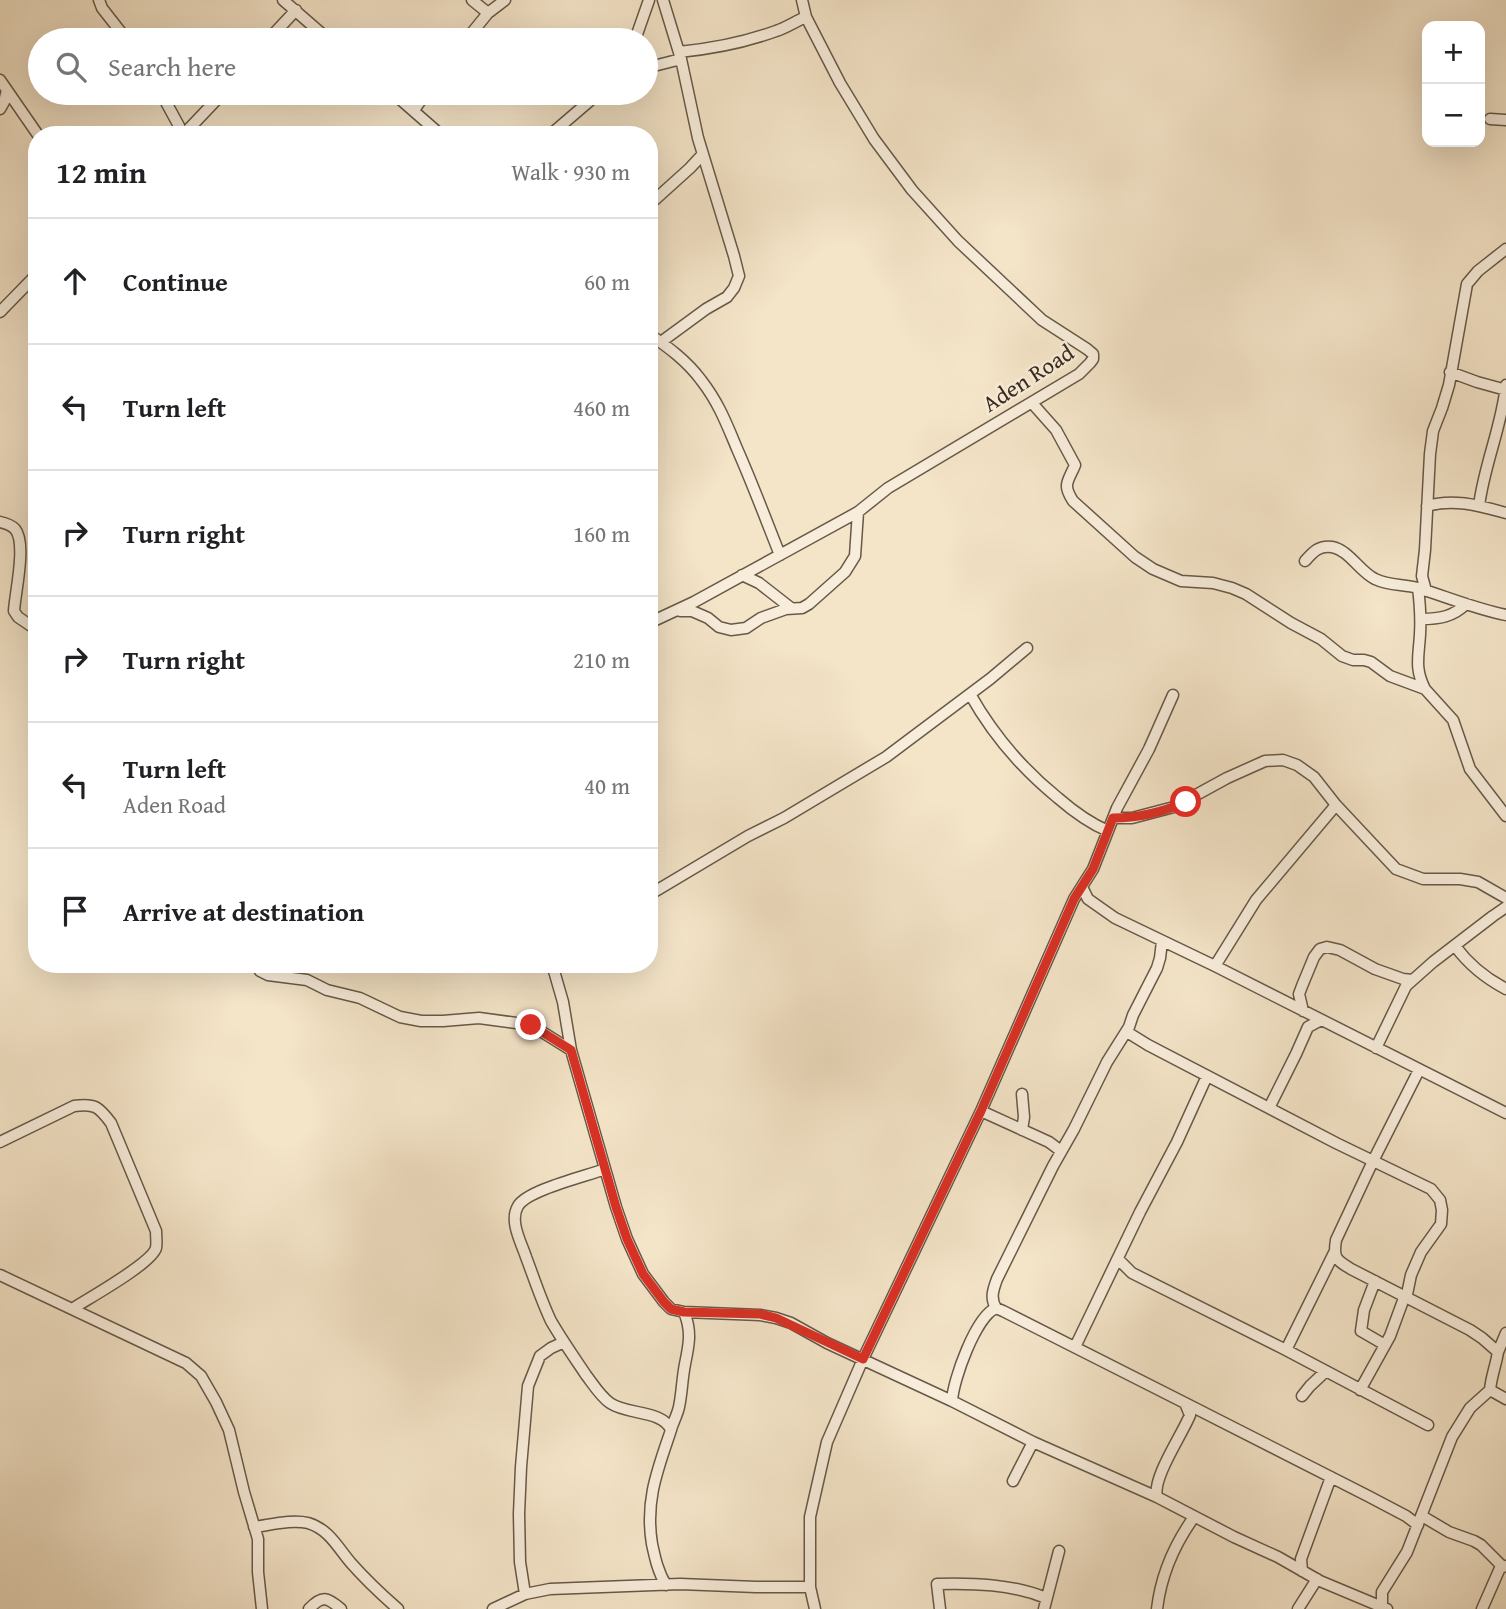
<!DOCTYPE html>
<meta charset="utf-8">
<style>
:root{--surface:#fff;--page:#f2f2f2;--text:#202124;--muted:#757577;--line:#e0e0e0}
body{margin:0;font-family:"Gentium Book Plus",serif;background:var(--page);color:var(--text)}
.controls{position:absolute;right:21px;top:21px;display:grid;overflow:hidden;border-radius:14px;box-shadow:0 7px 28px #0002}
.controls button{width:63px;height:63px;display:grid;place-items:center;padding:0;border:0;border-bottom:2px solid var(--line);background:var(--surface);color:var(--text);font:35px sans-serif}
.stop{position:absolute;width:21px;height:21px;margin:-16px;border:5px solid #d93025;border-radius:50%;background:#fff}
.stop.end{background:#d93025;border-color:#fff;box-shadow:0 2px 7px #0008}
.list{margin:0;padding:0;list-style:none}
h2{display:flex;justify-content:space-between;align-items:center;height:91px;margin:0;padding:0 28px;font-size:30px}
h2 small{font-size:23px;font-weight:400;color:var(--muted)}
.list li{display:grid;grid-template-columns:46px 1fr auto;gap:21px;align-items:center;box-sizing:border-box;height:126px;padding:0 28px;border-top:2px solid var(--line)}
.list b{display:block;font-size:26px;white-space:nowrap}
.list p{margin:0;font-size:23px;white-space:nowrap;color:var(--muted)}
.list em{font-size:23px;font-style:normal;color:var(--muted)}
.icon{flex:none;width:38px;height:38px;fill:none;stroke:currentColor;stroke-width:2;stroke-linecap:round;stroke-linejoin:round}
.map{position:relative;flex:none;width:1506px;height:1609px;overflow:hidden}
.search{position:absolute;background:var(--surface);box-shadow:0 7px 28px #0002;left:28px;top:28px;width:630px;height:77px;display:flex;align-items:center;gap:18px;box-sizing:border-box;padding:0 24px;border-radius:38px;color:var(--muted);font-size:26px}
.panel{position:absolute;background:var(--surface);box-shadow:0 7px 28px #0002;left:28px;top:126px;width:630px;height:847px;border-radius:28px}
.map>svg:first-child{display:block}
.lines{fill:none;stroke-linecap:round;stroke-linejoin:round}
.street-casing{stroke:#665948;stroke-width:13}
.street{stroke:#f8eddb;stroke-width:10}
.route{stroke:#d93025;stroke-width:9}
.labels{text-anchor:middle;stroke-width:5;stroke-linejoin:round;paint-order:stroke}
.street-label{font-size:23px;fill:#372b1d;stroke:#f8eddb}
</style>
<div class="map">
<svg width="1506" height="1609" viewBox="0 0 1506 1609">
<rect width="100%" height="100%" fill="#f4e4c8"/>
<filter id="stains"><feTurbulence type="fractalNoise" baseFrequency=".00286" numOctaves="4"/><feColorMatrix values="0 0 0 0 .2 0 0 0 0 .09 0 0 0 0 .02 0 0 0 .5 -.17"/></filter>
<radialGradient id="worn" r=".72"><stop offset=".6" stop-color="#630" stop-opacity="0"/><stop offset="1" stop-color="#630" stop-opacity=".3"/></radialGradient>
<g class="lines">
<g class="street-casing">
<path id="street" d="M99,0L102,8L127,40
M283,0L329,40
M472,0L488,13
M268,40L296,10
M466,40L488,13L505,0
M635,40L649,0
M679,52C710,49 746,42 776,31C786,28 796,21 806,17
M646,68L681,59
M0,80L38,135
M161,93L179,126L181,135
M393,93L441,135
M0,109L4,102L7,90
M414,110L426,93
M1490,119L1506,120
M183,135L223,93
M550,135L599,93
M649,205L690,168L703,154
M0,312L37,274
M649,334C668,347 687,361 701,380C719,403 727,425 738,451C753,485 766,520 780,555
M661,342L706,309L727,297L734,288L739,276L734,256L698,138L681,59L663,0
M1450,372L1477,382L1506,390
M1032,403L1056,430L1075,465C1068,482 1062,484 1073,501L1135,557L1153,569L1181,581L1213,583L1232,588L1246,594L1291,623L1321,639L1342,656L1353,660H1364L1371,662L1390,676L1425,689L1453,720L1470,769L1506,816
M1427,506C1454,498 1480,506 1506,513
M1479,506C1484,465 1502,426 1506,385
M0,522C5,523 11,525 15,529C27,543 15,593 14,611L18,617L37,630
M1305,561C1313,552 1319,545 1332,547C1349,550 1360,572 1375,579C1389,586 1404,584 1418,588C1447,597 1476,609 1506,615
M742,575L759,583L791,608
M1418,588C1420,604 1421,618 1420,634C1419,655 1414,668 1425,689
M1426,591L1422,576L1425,550L1430,454L1433,431L1442,408L1449,385L1467,284L1478,271L1506,249
M680,611H692L708,618L719,627L731,630L746,628L761,618L786,609L802,608L809,604L845,572L855,556L858,512
M1421,619C1439,619 1453,617 1466,604
M649,623L694,602L858,512L888,488L1079,374L1090,363L1093,359V354L1087,349L1042,320L958,241L912,190L874,139L840,83L806,17L802,0
M970,694C993,735 1021,768 1058,798C1073,811 1089,823 1108,831
M37,737L35,744L37,758
M1113,818H1132L1174,807L1227,778L1265,761L1283,760L1297,765L1314,777L1336,805L1396,869L1423,879H1460L1478,882L1506,898
M1082,887L1088,899L1115,918L1215,966L1506,1113
M649,895L748,836L784,818L886,757L990,679L1027,648
M1455,946C1469,965 1485,978 1506,989
M256,964L260,971L268,975L307,980L327,990L360,998L400,1017L421,1021H443L479,1018L531,1025L571,1050
M552,964L563,1002L571,1050L616,1207L627,1239L643,1274L664,1302L671,1309L684,1312L760,1315L776,1318L791,1323L827,1343L952,1401L1033,1442L1157,1497L1234,1537L1278,1557L1320,1581L1387,1609
M1215,966L1256,900L1336,805
M1303,1011L1299,994L1302,986L1314,957L1320,949L1327,947L1340,950L1375,969L1403,979L1412,980
M1127,1032L1148,1045L1336,1143L1431,1189L1440,1200L1442,1210L1441,1224L1421,1252L1411,1275L1406,1299
M1376,1048L1406,986L1433,962L1493,916L1506,907
M1419,1070L1373,1161L1336,1240C1333,1258 1336,1260 1351,1269L1470,1330L1482,1338L1498,1352C1496,1365 1491,1377 1490,1390L1506,1399
M1269,1108L1296,1054L1308,1027L1321,1020
M981,1111L1049,1142L1061,1151
M1022,1130L1024,1117L1022,1094
M0,1142L74,1106C95,1103 99,1107 111,1123L156,1231C156,1236 157,1243 156,1248C151,1264 89,1298 72,1309
M605,1169C587,1176 527,1190 518,1206C509,1221 521,1242 526,1257C534,1278 541,1300 551,1321C562,1340 574,1357 586,1375C593,1384 600,1396 610,1403C627,1415 663,1410 671,1430
M1118,1259L1132,1273L1286,1350L1428,1425
M0,1275L186,1363L201,1376L216,1402L229,1430L244,1492L258,1539V1572L262,1609
M1375,1281L1364,1310L1361,1331L1385,1345
M996,1308C990,1298 993,1290 997,1279L1053,1166L1074,1129L1107,1062L1129,1027L1133,1015L1157,968L1160,958L1162,941
M1075,1347L1140,1212L1177,1142L1207,1076
M1286,1350L1334,1253
M1498,1352L1506,1333
M1360,1390L1390,1336L1404,1298
M1302,1396L1310,1386L1326,1371
M952,1401C953,1380 976,1316 996,1308L1003,1311L1185,1403L1190,1415C1182,1435 1152,1478 1157,1497
M1185,1403L1368,1496L1406,1516L1418,1525
M1013,1481L1033,1442
M1422,1516L1449,1532L1474,1541L1481,1545L1503,1567
M254,1527C270,1525 292,1519 308,1523C329,1529 338,1548 351,1563C366,1580 382,1595 398,1609
M1302,1571L1301,1559L1331,1477
M666,1585C658,1572 655,1558 652,1544C645,1502 657,1471 670,1433C672,1424 677,1416 679,1407C682,1393 682,1379 685,1364C689,1345 692,1331 684,1312
M525,1594L520,1562L519,1514L521,1467L528,1386L540,1356L551,1348L564,1342
M1382,1607V1592L1407,1552L1452,1437L1470,1408L1490,1390
M309,1609C322,1595 327,1597 341,1609
M493,1609L525,1594L550,1589L680,1584L756,1587H810
M815,1609L810,1587V1517L827,1442L863,1359L981,1111L1074,899L1093,869L1117,808L1149,749L1173,695
M940,1609L937,1584C973,1583 1012,1584 1046,1598
M1044,1609L1059,1551
M1157,1609C1161,1575 1174,1545 1194,1517
M1298,1609L1317,1579
M1482,1609L1500,1568L1506,1566"/>
</g>
<use href="#street" class="street"/>
</g>
<g class="lines">
<path class="route" d="M531,1025L571,1050L616,1207L627,1239L643,1274L664,1302L671,1309L684,1312L760,1314L776,1318L863,1359L981,1111L1074,899L1093,869L1113,818C1138,818 1163,812 1186,802"/>
</g>
<g class="labels">
<g class="street-label">
<text transform="translate(1028 378) rotate(-33)" y="8">Aden Road</text>
</g>
</g>
<rect width="100%" height="100%" filter="url(#stains)"/>
<rect width="100%" height="100%" fill="url(#worn)"/>
</svg>
<div class="controls">
<button>+</button>
<button>−</button>
</div>
<div class="stop" style="left:1186px;top:802px"></div>
<div class="stop end" style="left:531px;top:1025px"></div>
<div class="search"><svg class="icon" aria-label="search" viewBox="0 0 24 24"><circle cx="10" cy="10" r="6"/><path d="M15 15l6 6"/></svg>Search here</div>
<section class="panel">
<h2>12 min<small>Walk · 930 m</small></h2>
<ul class="list">
<li><svg class="icon" aria-label="ahead" viewBox="0 0 24 24"><path d="M12 20V5M6 11l6-6 6 6"/></svg><div><b>Continue</b></div><em>60 m</em></li>
<li><svg class="icon" aria-label="left" viewBox="0 0 24 24"><path d="M17 20v-9H6M10 6l-5 5 5 5"/></svg><div><b>Turn left</b></div><em>460 m</em></li>
<li><svg class="icon" aria-label="right" viewBox="0 0 24 24"><path d="M7 20v-9h11M14 6l5 5-5 5"/></svg><div><b>Turn right</b></div><em>160 m</em></li>
<li><svg class="icon" aria-label="right" viewBox="0 0 24 24"><path d="M7 20v-9h11M14 6l5 5-5 5"/></svg><div><b>Turn right</b></div><em>210 m</em></li>
<li><svg class="icon" aria-label="left" viewBox="0 0 24 24"><path d="M17 20v-9H6M10 6l-5 5 5 5"/></svg><div><b>Turn left</b><p>Aden Road</p></div><em>40 m</em></li>
<li><svg class="icon" aria-label="arrive" viewBox="0 0 24 24"><path d="M6 21V4h12l-3 4 3 4H6"/></svg><div><b>Arrive at destination</b></div></li>
</ul>
</section>
</div>
